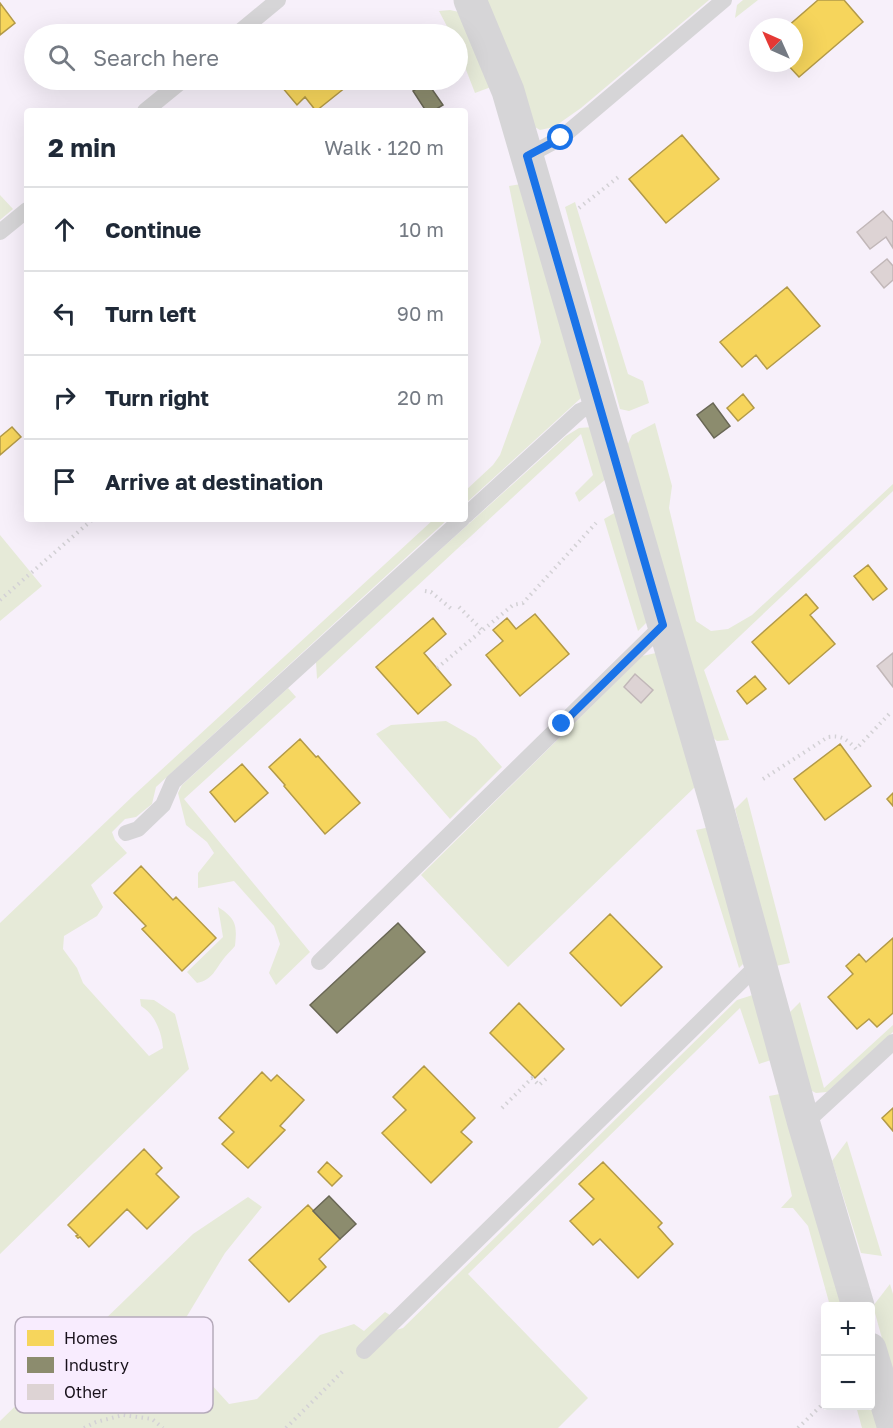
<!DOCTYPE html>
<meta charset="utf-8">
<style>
:root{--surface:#fff;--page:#f6f6f7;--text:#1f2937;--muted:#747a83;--line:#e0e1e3}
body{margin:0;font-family:"Golos Text",sans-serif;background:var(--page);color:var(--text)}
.controls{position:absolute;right:18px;bottom:18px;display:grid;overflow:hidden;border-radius:6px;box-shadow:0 6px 24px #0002}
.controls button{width:54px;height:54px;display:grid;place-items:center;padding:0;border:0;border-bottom:2px solid var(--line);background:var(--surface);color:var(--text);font:30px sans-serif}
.compass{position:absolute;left:749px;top:18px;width:54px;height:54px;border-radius:50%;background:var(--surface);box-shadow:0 6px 24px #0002;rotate:315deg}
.stop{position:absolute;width:18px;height:18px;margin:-14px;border:4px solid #1a73e8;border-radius:50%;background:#fff}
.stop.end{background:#1a73e8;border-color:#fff;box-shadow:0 2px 6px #0008}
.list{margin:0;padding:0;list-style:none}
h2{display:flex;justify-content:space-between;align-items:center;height:78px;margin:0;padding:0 24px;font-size:26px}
h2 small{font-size:20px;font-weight:400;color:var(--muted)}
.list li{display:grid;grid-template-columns:39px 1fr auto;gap:18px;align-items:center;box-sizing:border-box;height:84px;padding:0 24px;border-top:2px solid var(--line)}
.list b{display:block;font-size:22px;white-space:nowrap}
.list em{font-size:20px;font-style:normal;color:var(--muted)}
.icon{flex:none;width:33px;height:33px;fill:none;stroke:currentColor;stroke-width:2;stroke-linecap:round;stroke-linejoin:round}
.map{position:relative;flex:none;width:893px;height:1428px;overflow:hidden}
.search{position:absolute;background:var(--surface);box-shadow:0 6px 24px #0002;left:24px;top:24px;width:444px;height:66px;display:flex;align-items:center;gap:15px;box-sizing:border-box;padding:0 21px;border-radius:33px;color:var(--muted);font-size:22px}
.panel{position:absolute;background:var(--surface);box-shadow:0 6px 24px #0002;left:24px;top:108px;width:444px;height:414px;border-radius:6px}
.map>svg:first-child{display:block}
.green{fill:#e6ead8}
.homes{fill:#f6d55c;stroke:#b39a48;stroke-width:1.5}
.industry{fill:#8c8c6e;stroke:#696755;stroke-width:1.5}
.building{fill:#ddd3d4;stroke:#c1b7b8;stroke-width:1.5}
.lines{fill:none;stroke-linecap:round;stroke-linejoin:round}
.path{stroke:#d3d1d5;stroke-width:4;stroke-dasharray:1.5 4.5;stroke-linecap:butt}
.lane{stroke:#d6d5d7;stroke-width:16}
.street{stroke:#d6d5d7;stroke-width:33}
.route{stroke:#1a73e8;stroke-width:8}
.key{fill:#f8ecfe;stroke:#b5aaba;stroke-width:1.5}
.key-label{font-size:16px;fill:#18111b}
</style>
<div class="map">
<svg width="893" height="1428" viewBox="0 0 893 1428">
<rect width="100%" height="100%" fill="#f7f0fa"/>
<path class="green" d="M485,0H709L581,108L554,127L540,130L533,126Z
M743,0H758L735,18L737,5Z
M450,10L459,12L491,87L475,93L458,49V34H451L439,11Z
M521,184L581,398L465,504V491L493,465L500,455L541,342L509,186Z
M0,195L13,209L0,220Z
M575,202L628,374L643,381L649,403L629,411L620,409L565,207Z
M655,423L672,486L669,508L696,621L711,631L728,629L752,615L893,484V491L704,670L729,740L717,741L711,736L626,448L632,435Z
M593,427L607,478L579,502L575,493L593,475L581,434L317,679L316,662L566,436L579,428Z
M616,512L650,619L638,631L604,519Z
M434,519H448L156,787L152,804L136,817L125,819L112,832L115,840L127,853L91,885L103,907L97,916L64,936L63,949L77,968L83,983L149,1056L163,1048C162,1033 155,1014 141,1006L140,999L154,1000L175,1014L189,1069L0,1254V923L134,795Z
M0,535L42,586L0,621Z
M656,653L695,787L508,967L421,875L642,656Z
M288,688L296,697L184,799L310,952L276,985L269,973L280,944L274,926L234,881L198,888V873L214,853L207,842L186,825L178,793L182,785Z
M446,721L476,738L502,767L450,819L376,734L391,725Z
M747,797L790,963L776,966L735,809Z
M710,827L749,958L739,968L696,830Z
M218,907C237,919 237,926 235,946C232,950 228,953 225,957C215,969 213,980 197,983L187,972L223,937Z
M759,993L774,1059L759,1064L740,1008L468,1274L588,1398L558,1428H0V1421L193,1234L248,1197L262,1207L225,1253L172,1341L229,1404L257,1399L320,1335L354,1324L364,1331L385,1312L390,1315L393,1331L403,1328L737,1000Z
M800,1002L824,1088L893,1025V1032L827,1092L816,1093L810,1090L788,1014Z
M780,1094L843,1306H830L808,1226L793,1208H781L792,1196L769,1096Z
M847,1141L882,1256L861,1253L832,1161Z
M890,1284L893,1294V1378L873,1306Z
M856,1406H870L879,1428H862Z"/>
<path class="homes" d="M818,0H844L863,22L799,77L786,63H794V27H787Z
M0,3L15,23L0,35Z
M276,80H339L346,87L316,111L305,97L297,105Z
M682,135L719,179L666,223L629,179Z
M787,287L820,326L767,369L756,355L742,367L720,342Z
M743,394L754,408L738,421L727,408Z
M12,427L21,437L0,455V437Z
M868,565L887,589L873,600L854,576Z
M806,594L818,608L810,615L835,644L789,684L752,642Z
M535,614L569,654L520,696L486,655L503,641L493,630L507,618L516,629Z
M433,618L446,634L424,653L451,685L418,714L376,667Z
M755,676L766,689L747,704L737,691Z
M300,739L316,757L318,756L360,803L325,834L284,786L285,785L269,767Z
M840,744L871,786L825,820L794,779Z
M242,764L268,793L235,822L210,792Z
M893,793V806L887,799Z
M141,866L173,900L176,897L216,938L182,971L142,929L146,926L114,893Z
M610,914L662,967L621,1006L570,953Z
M893,938V1013L877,1027L869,1019L857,1029L828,997L853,974L846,966L859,954L866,962Z
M519,1003L564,1049L535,1078L490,1033Z
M424,1066L475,1118L461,1132L472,1142L431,1183L382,1133L406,1110L393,1097Z
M262,1072L271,1081L277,1075L304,1100L280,1126L285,1130L248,1168L222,1144L234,1132L219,1118Z
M893,1108V1131L882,1118Z
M144,1149L162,1168L156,1174L179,1197L147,1229L127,1209L89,1247L80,1237L78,1238L76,1236L78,1235L68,1225Z
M327,1162L342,1176L332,1186L318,1172Z
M603,1162L662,1223L658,1227L673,1244L638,1278L600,1239L593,1245L570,1221L594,1199L579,1184Z
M308,1205L340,1239L319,1259L326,1267L289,1302L249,1260Z"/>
<path class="industry" d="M427,82L443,105L433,111H426L413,91Z
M713,403L730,426L714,438L697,415Z
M398,923L425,952L337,1033L310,1005Z
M329,1196L356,1224L340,1239L313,1211Z"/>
<path class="building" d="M883,211L893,222V248L886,237L870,249L857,232Z
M887,259L893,266V280L884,288L871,272Z
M893,653V687L877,666Z
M635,674L653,690L641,703L624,687Z"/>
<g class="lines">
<path class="path" d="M465,206H466
M579,208L621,175
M425,591L431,592L454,611
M0,600L93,519
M459,607L482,630
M437,668L513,605L523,603L596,523
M763,779L828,737C841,735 847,739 856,749L891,712
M502,1108L532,1078L539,1085L548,1077
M84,1428L96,1422L123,1415L152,1419L163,1428
M286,1428L344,1370
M798,1428L826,1401"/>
<path class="lane" d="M237,34L278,0
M145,111L183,80
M527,156L561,138L724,0
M0,232L27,210
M465,516L580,411L598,403
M126,833L138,829L163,805L173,782L462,519
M319,962L663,625
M804,1124L893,1042
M364,1351L760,963"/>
<path class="street" d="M470,0L508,91L717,807L804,1124L858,1306
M870,1349L893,1425"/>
</g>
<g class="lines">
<path class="route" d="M561,138L527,156L663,625L562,724"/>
</g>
<rect x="15" y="1317" width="198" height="96" rx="9" class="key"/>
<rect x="27" y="1330" width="27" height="16" fill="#f6d55c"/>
<rect x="27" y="1357" width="27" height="16" fill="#8c8c6e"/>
<rect x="27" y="1384" width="27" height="16" fill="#ddd3d4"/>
<g class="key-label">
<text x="64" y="1344">Homes</text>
<text x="64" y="1371">Industry</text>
<text x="64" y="1398">Other</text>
</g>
</svg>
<div class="controls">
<button>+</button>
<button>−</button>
</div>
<svg class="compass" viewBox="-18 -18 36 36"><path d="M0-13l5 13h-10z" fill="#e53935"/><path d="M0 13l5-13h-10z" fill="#747a83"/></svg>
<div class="stop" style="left:561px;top:138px"></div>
<div class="stop end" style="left:562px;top:724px"></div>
<div class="search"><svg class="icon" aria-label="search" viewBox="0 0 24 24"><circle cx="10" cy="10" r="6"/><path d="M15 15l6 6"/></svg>Search here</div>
<section class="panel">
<h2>2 min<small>Walk · 120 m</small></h2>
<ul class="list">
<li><svg class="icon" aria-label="ahead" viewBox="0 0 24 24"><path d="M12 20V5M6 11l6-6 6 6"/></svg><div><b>Continue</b></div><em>10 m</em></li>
<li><svg class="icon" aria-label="left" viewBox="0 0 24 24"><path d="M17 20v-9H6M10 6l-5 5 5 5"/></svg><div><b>Turn left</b></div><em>90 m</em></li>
<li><svg class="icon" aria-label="right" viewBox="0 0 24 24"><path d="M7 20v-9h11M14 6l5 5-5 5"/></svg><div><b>Turn right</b></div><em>20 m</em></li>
<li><svg class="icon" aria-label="arrive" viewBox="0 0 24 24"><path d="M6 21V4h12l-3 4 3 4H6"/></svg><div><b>Arrive at destination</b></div></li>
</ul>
</section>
</div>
